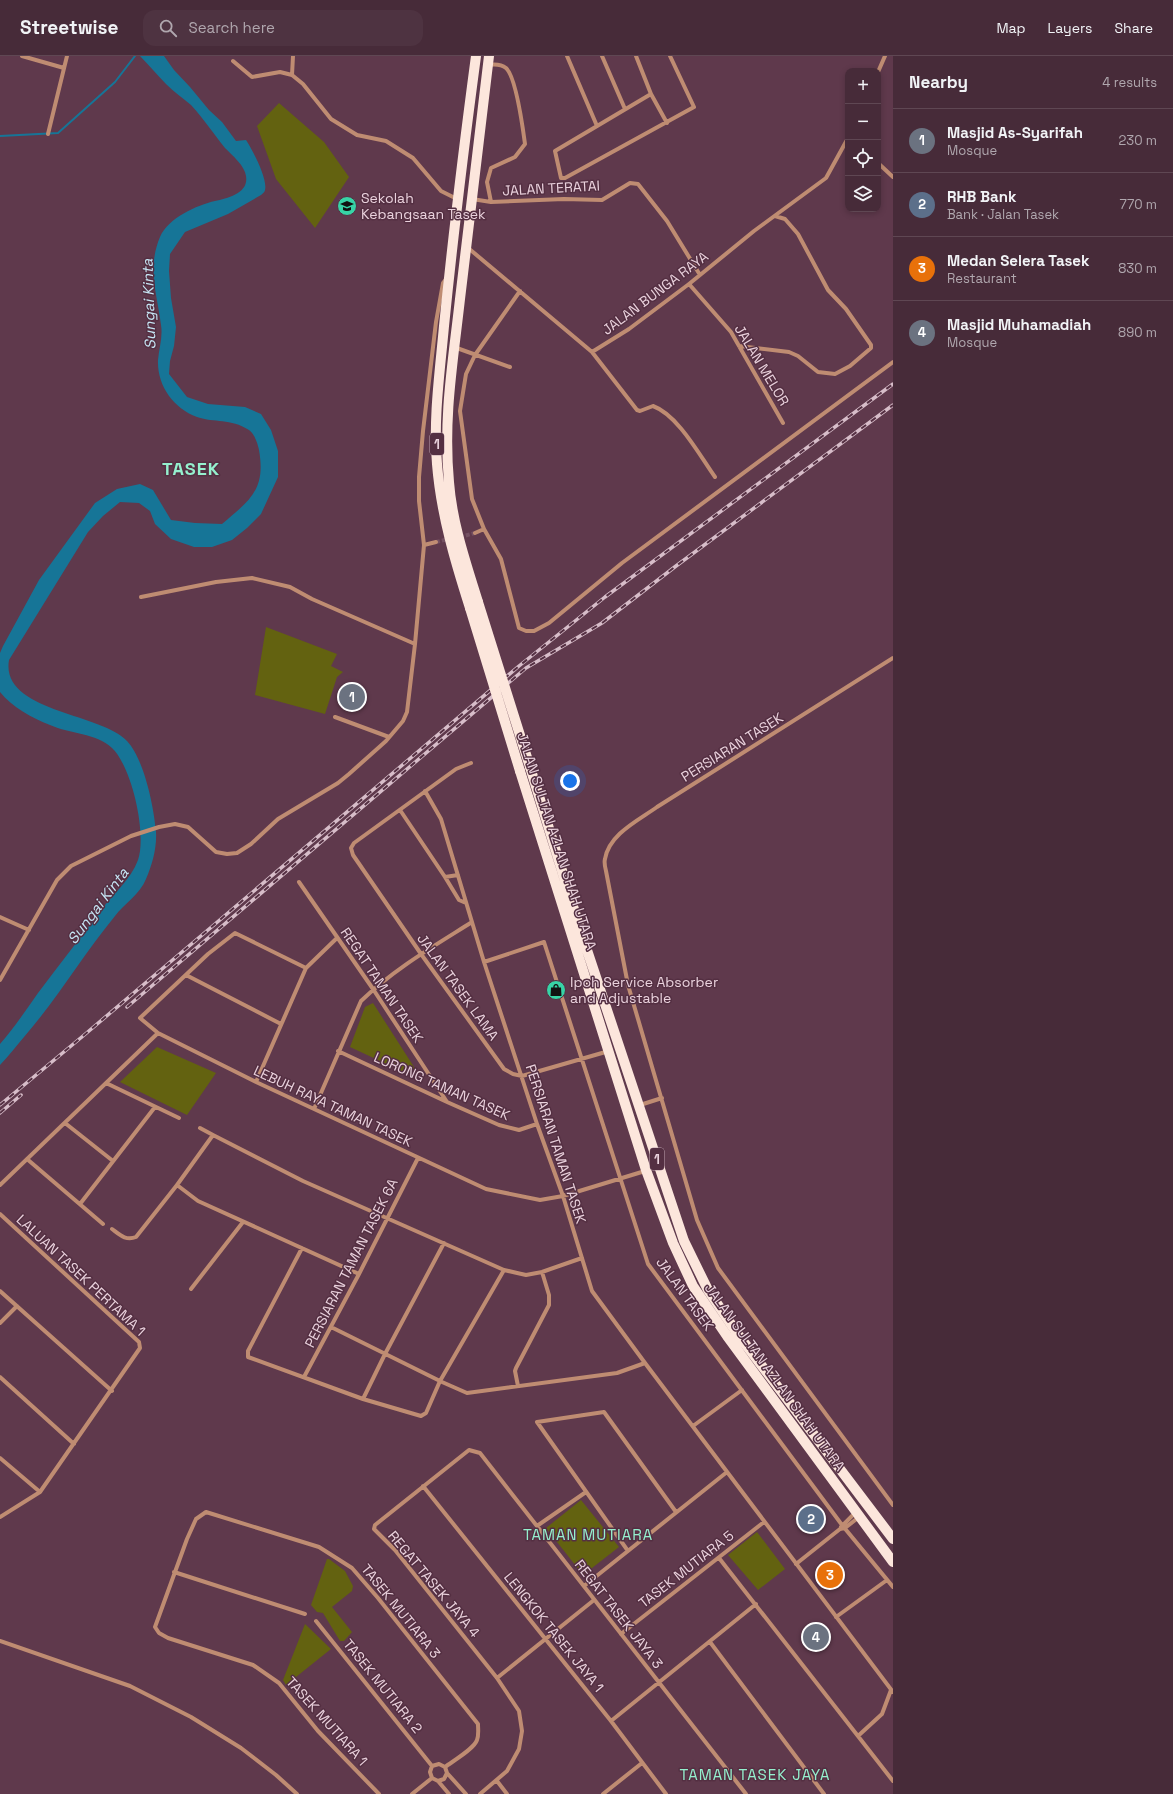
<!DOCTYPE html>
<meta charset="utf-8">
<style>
:root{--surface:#472b39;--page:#4e3341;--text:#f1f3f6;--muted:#b0a7ae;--line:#5f4753;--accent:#e797bd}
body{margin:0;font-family:"Space Grotesk",sans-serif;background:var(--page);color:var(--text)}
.controls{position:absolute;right:12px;top:12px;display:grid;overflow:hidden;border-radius:8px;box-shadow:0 2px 6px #0003}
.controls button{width:36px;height:36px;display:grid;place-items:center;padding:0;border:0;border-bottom:1px solid var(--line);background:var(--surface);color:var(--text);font:20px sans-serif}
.you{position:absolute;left:570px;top:725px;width:14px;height:14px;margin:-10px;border:3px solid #fff;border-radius:50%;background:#1a73e8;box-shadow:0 0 0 6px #1a73e833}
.badge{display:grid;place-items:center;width:26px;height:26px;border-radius:50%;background:var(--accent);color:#fff;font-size:13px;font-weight:700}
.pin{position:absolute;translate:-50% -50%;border:2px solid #fff;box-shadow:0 1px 4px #0006}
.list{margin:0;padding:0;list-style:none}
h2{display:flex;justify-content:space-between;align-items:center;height:52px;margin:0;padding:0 16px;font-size:17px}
h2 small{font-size:13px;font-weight:400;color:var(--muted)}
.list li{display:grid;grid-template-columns:26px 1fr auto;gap:12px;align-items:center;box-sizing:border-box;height:64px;padding:0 16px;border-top:1px solid var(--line)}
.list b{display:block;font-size:15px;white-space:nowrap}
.list p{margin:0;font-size:13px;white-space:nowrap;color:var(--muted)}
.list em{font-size:13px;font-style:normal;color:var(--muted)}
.icon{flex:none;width:22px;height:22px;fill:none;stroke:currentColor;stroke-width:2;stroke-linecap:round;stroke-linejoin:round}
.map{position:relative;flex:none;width:893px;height:1738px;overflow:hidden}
header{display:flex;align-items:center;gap:24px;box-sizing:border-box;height:56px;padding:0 20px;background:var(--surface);border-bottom:1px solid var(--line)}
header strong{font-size:19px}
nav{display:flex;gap:22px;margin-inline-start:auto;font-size:14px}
.search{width:280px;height:36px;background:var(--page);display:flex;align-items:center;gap:10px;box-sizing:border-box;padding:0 14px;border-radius:12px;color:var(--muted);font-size:15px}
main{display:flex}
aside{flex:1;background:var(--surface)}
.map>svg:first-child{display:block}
.green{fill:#636210}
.water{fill:#167597}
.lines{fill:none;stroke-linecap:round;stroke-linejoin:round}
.stream{stroke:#167597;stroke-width:2}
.minor-tunnel{stroke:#745062;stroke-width:4;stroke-dasharray:4 2;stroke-linecap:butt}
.minor{stroke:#bf8c72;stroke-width:4}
.primary{stroke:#fce6dc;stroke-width:10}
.rail-casing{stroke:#d7bdc9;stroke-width:3.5}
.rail{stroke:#542f42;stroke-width:2;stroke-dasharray:6;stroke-linecap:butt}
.primary-bridge{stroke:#fce6dc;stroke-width:10}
.labels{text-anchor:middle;stroke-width:3;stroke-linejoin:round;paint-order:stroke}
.shield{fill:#542f42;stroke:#bda1ae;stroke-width:1}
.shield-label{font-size:13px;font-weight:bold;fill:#ead2dd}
.street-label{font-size:14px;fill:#ead2dd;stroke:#542f42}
.poi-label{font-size:14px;fill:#ead2dd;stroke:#542f42;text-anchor:start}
.water-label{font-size:15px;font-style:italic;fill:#c6e5f4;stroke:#542f42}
.neighbourhood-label{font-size:15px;letter-spacing:1px;fill:#95f0ce;stroke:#542f42}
.district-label{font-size:18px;font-weight:bold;letter-spacing:1px;fill:#95f0ce;stroke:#542f42}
</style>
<header>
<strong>Streetwise</strong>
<div class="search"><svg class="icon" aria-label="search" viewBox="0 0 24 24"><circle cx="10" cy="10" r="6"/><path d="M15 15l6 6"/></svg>Search here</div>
<nav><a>Map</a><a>Layers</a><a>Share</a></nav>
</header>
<main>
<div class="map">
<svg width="893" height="1738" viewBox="0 0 893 1738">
<rect width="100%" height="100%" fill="#5f394c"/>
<path class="green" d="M279,47L324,86L349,121L315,172L276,123L257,70Z
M266,571L337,598L331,610L343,616L337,621L325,658L255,639Z
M373,947L423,1025L350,991L365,951Z
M157,991L216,1017L187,1059L120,1026Z
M581,1444L619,1491L583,1519L546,1472Z
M757,1476L785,1513L758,1534L728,1499Z
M327,1503H329L345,1515L353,1530L352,1535L332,1551L352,1576L344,1585H340L323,1557L317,1556L311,1549Z
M305,1568L331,1593L286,1629L283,1624Z"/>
<path class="water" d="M140,0H164L174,14L190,31L209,54L222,66L236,85L246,84C252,93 268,123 265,134C265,136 263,137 261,139L228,158L185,176L170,198L169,215L171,242L176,271L174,290L170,305L169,318L187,341L208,348L245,351L261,358L271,374L278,395V421L261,458L247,472L232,484L212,491H194L171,483L155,468L150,455L139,447L120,446L103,460L88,476L9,604C0,656 102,657 127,685C144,703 154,751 156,776C157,792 152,809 146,823C140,838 124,848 115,860C83,899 57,943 24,981C16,990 9,1000 0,1009V988C14,972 26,954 38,937C59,909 81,881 102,853C114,837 131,823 138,804C147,778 132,711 112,692C96,677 70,678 50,669C32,662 12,651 0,636V597L3,590L39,524L95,447L117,433L140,428L153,434L171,464L195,467L222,468C250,444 266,434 259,394C258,388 254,377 249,374C230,362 215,367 197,361C173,352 157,329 158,304C159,292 163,281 161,269C157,237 147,212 160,181C168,162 197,149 215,145C228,142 249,137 246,120C245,110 232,99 225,92C214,78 203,62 191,49C183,42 174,36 166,28C157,19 149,9 140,0Z"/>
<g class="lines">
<path class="stream" d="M0,80L58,77L115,26L135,0"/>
<path class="minor-tunnel" d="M460,481L475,477
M436,486L449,483"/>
<path class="minor" d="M22,0L64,12
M567,0L597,70
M602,0L625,53
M636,0L651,38L667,67
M233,5L252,21L280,16L292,19L303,28L331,63L357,79L386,85L413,102L441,135L457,143
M488,9C495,8 501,8 506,12C516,21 523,73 525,88L515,101L491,112L487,126L491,146
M878,16L885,0
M292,19L293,0
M651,38L555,95L561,122H565L694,51L670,0
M48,78L67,0
M878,107L893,121
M472,143L491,146L564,143L602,144L630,127L638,128L667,165L700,219
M467,191L592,296L637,354L640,355L653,350C678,359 700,400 715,421
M689,228L731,276L783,367
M520,235L475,299L466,318L460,355L472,443L484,473L501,503L519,572L526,575H534L549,567L622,507L893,306
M739,290L789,296L798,300L818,316L835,318L850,310L871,292V289L846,253L828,234L798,178L785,163L775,160
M454,291L510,311
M592,296L629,273L689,228L754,175L826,122L848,82
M475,477L484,473
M424,489L436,486
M141,541L216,526L252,522L290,531L312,543L415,588
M893,602L657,751C639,764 609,778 605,803C604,806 605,811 606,815L628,929L697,1164L718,1212L893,1449
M335,661L389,681
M471,707L456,713L354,787L351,792L353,799L421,898L504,1013L513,1018L522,1020L609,995
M425,735L441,763L484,906L537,1068L563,1140L592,1235L645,1307L893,1636
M400,754L445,821L459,844L466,847
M445,821L458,819
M299,826L373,933L447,1046
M0,861L29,874
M484,906L544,886L648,1208L842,1469L893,1531
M306,912L235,877L208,898L140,962L158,977L256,1026L486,1133L540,1144L563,1140L645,1115
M186,919L281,968
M0,924L57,824L71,810L131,780L159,771L175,768L188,771L216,796L227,798L237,797L251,788L278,763L338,727L349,718L386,685L403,665L407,656L415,588L424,489L419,445V421L423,375L436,266L443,227L447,222
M338,995L447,1046L499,1069L519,1074L537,1068
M256,1026L306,912L337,882
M106,1027L179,1062
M640,1049L662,1042
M314,1053L361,945C394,913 434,890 472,866
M65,1067L113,1105
M200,1072L213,1079
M27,1103L103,1168
M0,1129L158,977
M80,1148L155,1051
M0,1158L139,1286L140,1292L40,1436L0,1461
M112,1173C120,1179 126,1185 136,1181L177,1129
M302,1192L248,1295V1301L363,1343L421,1360L426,1357L440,1325L504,1214
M359,1218L198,1145L177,1129L213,1079L303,1125L504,1214L526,1219L542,1216L582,1202
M191,1233L243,1166
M0,1235L112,1335
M0,1267L17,1250
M331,1271L442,1326L467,1337L617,1317L645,1307
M0,1321L74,1388
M304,1321L359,1218L418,1102
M518,1330L515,1315L516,1312L549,1249V1239L542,1216
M363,1343L385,1298L444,1187
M693,1370L742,1334
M0,1402L40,1436
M423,1430L611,1665L666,1738
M537,1470L586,1436
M841,1471L856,1456
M628,1495L537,1366L604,1356L676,1456
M719,1502L893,1725
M796,1508L840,1473L845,1472L859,1461
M174,1516L305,1558
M584,1530L727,1416
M836,1561L887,1524
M316,1565L432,1710
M621,1578L764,1466
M0,1585L130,1630L191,1661L241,1692L276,1719L297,1738
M710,1586L824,1738
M497,1622L594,1544
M611,1665L756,1548
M858,1680L882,1658L891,1634
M447,1717L466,1738
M438,1725L444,1723L447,1717L445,1711L439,1708L432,1710L430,1716L432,1722L438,1725L449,1738
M497,1725L507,1738
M379,1738L318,1675L279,1627L253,1609L168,1582L159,1577L155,1571L187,1483L196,1463L206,1456L319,1491L352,1512L378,1542L478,1668C478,1673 479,1679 477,1684C474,1693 453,1705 445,1711
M412,1738L432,1722
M480,1738L507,1715L519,1693L522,1675L519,1655L497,1622L395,1494L374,1473L375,1469L469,1394L480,1397L746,1738
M603,1738L642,1707"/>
<path class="primary" d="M478,546C466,507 452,467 449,426C443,362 453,306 460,243C470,162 479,81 489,0
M470,552C455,505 441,458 437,408C433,363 440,315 444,270C453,180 464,90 476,0
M530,711L581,876L684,1185L708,1234L737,1277L893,1483
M520,715L646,1114L673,1187L693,1230L727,1280L893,1506"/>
<g class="rail-casing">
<path id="rail" d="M127,951L526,612L602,567L676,510L893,349
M0,1049L83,980L519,610L605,541L893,328
M0,1057L21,1039"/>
</g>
<use href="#rail" class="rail"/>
<path class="primary-bridge" d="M478,546L530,711
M470,552L520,715"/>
</g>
<defs>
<g id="school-disc" transform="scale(1)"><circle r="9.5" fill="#37d4a6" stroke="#542f42"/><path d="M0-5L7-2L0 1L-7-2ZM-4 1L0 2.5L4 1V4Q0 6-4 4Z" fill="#111"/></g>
<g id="shop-disc" transform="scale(1)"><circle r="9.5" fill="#37d4a6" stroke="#542f42"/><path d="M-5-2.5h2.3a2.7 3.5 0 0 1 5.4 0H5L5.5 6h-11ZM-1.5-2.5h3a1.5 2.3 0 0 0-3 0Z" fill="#111"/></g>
</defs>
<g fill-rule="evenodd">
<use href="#school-disc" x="347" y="150"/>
<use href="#shop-disc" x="556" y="934"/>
</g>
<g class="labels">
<g class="shield">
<rect x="430" y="377" width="14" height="22" rx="3"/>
<rect x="650" y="1092" width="14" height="22" rx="3"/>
</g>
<g class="shield-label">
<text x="437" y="393">1</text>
<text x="657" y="1108">1</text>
</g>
<g class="street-label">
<text transform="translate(551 132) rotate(-3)" y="5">JALAN TERATAI</text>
<text transform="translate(655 237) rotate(-37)" y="5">JALAN BUNGA RAYA</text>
<text transform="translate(762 309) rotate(59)" y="5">JALAN MELOR</text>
<text transform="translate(732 691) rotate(-32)" y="5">PERSIARAN TASEK</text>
<text transform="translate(557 785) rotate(72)" y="5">JALAN SULTAN AZLAN SHAH UTARA</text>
<text transform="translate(382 929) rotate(56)" y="5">REGAT TAMAN TASEK</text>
<text transform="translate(458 931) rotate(54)" y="5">JALAN TASEK LAMA</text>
<text transform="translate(442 1030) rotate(24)" y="5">LORONG TAMAN TASEK</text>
<text transform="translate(333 1050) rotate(25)" y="5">LEBUH RAYA TAMAN TASEK</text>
<text transform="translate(556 1088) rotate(72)" y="5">PERSIARAN TAMAN TASEK</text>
<text transform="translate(351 1207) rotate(-63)" y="5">PERSIARAN TAMAN TASEK 6A</text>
<text transform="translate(81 1219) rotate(43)" y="5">LALUAN TASEK PERTAMA 1</text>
<text transform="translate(685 1238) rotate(54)" y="5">JALAN TASEK</text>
<text transform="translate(775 1321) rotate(54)" y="5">JALAN SULTAN AZLAN SHAH UTARA</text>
<text transform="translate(686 1513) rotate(-38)" y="5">TASEK MUTIARA 5</text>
<text transform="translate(434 1528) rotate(50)" y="5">REGAT TASEK JAYA 4</text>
<text transform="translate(401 1555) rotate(51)" y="5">TASEK MUTIARA 3</text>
<text transform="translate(619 1558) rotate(52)" y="5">REGAT TASEK JAYA 3</text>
<text transform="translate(554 1576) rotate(51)" y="5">LENGKOK TASEK JAYA 1</text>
<text transform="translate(383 1630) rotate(51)" y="5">TASEK MUTIARA 2</text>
<text transform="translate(327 1665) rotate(48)" y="5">TASEK MUTIARA 1</text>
</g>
<g class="poi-label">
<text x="361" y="147">Sekolah<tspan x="361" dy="16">Kebangsaan Tasek</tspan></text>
<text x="570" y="931">Ipoh Service Absorber<tspan x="570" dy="16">and Adjustable</tspan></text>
</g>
<g class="water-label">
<text transform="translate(149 248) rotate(-92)" y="5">Sungai Kinta</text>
<text transform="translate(98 850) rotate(-53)" y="5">Sungai Kinta</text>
</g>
<g class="neighbourhood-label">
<text x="588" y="1484">TAMAN MUTIARA</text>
<text x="755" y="1724">TAMAN TASEK JAYA</text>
</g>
<g class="district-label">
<text x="191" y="419">TASEK</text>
</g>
</g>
</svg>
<div class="controls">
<button>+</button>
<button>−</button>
<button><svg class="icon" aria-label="locate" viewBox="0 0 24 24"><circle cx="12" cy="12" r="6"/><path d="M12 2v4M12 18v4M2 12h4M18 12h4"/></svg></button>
<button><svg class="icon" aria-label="layers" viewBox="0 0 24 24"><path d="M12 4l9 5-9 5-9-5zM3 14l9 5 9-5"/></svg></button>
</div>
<div class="you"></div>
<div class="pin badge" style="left:352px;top:641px;background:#6b7280">1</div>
<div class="pin badge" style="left:811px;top:1463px;background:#5c6f8a">2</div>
<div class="pin badge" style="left:830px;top:1519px;background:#e8710a">3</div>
<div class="pin badge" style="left:816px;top:1581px;background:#6b7280">4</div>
</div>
<aside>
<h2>Nearby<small>4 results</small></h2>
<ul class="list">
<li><span class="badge" style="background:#6b7280">1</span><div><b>Masjid As-Syarifah</b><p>Mosque</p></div><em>230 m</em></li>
<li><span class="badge" style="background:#5c6f8a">2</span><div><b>RHB Bank</b><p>Bank · Jalan Tasek</p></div><em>770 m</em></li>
<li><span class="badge" style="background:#e8710a">3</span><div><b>Medan Selera Tasek</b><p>Restaurant</p></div><em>830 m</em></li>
<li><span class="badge" style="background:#6b7280">4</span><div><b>Masjid Muhamadiah</b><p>Mosque</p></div><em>890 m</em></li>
</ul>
</aside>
</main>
